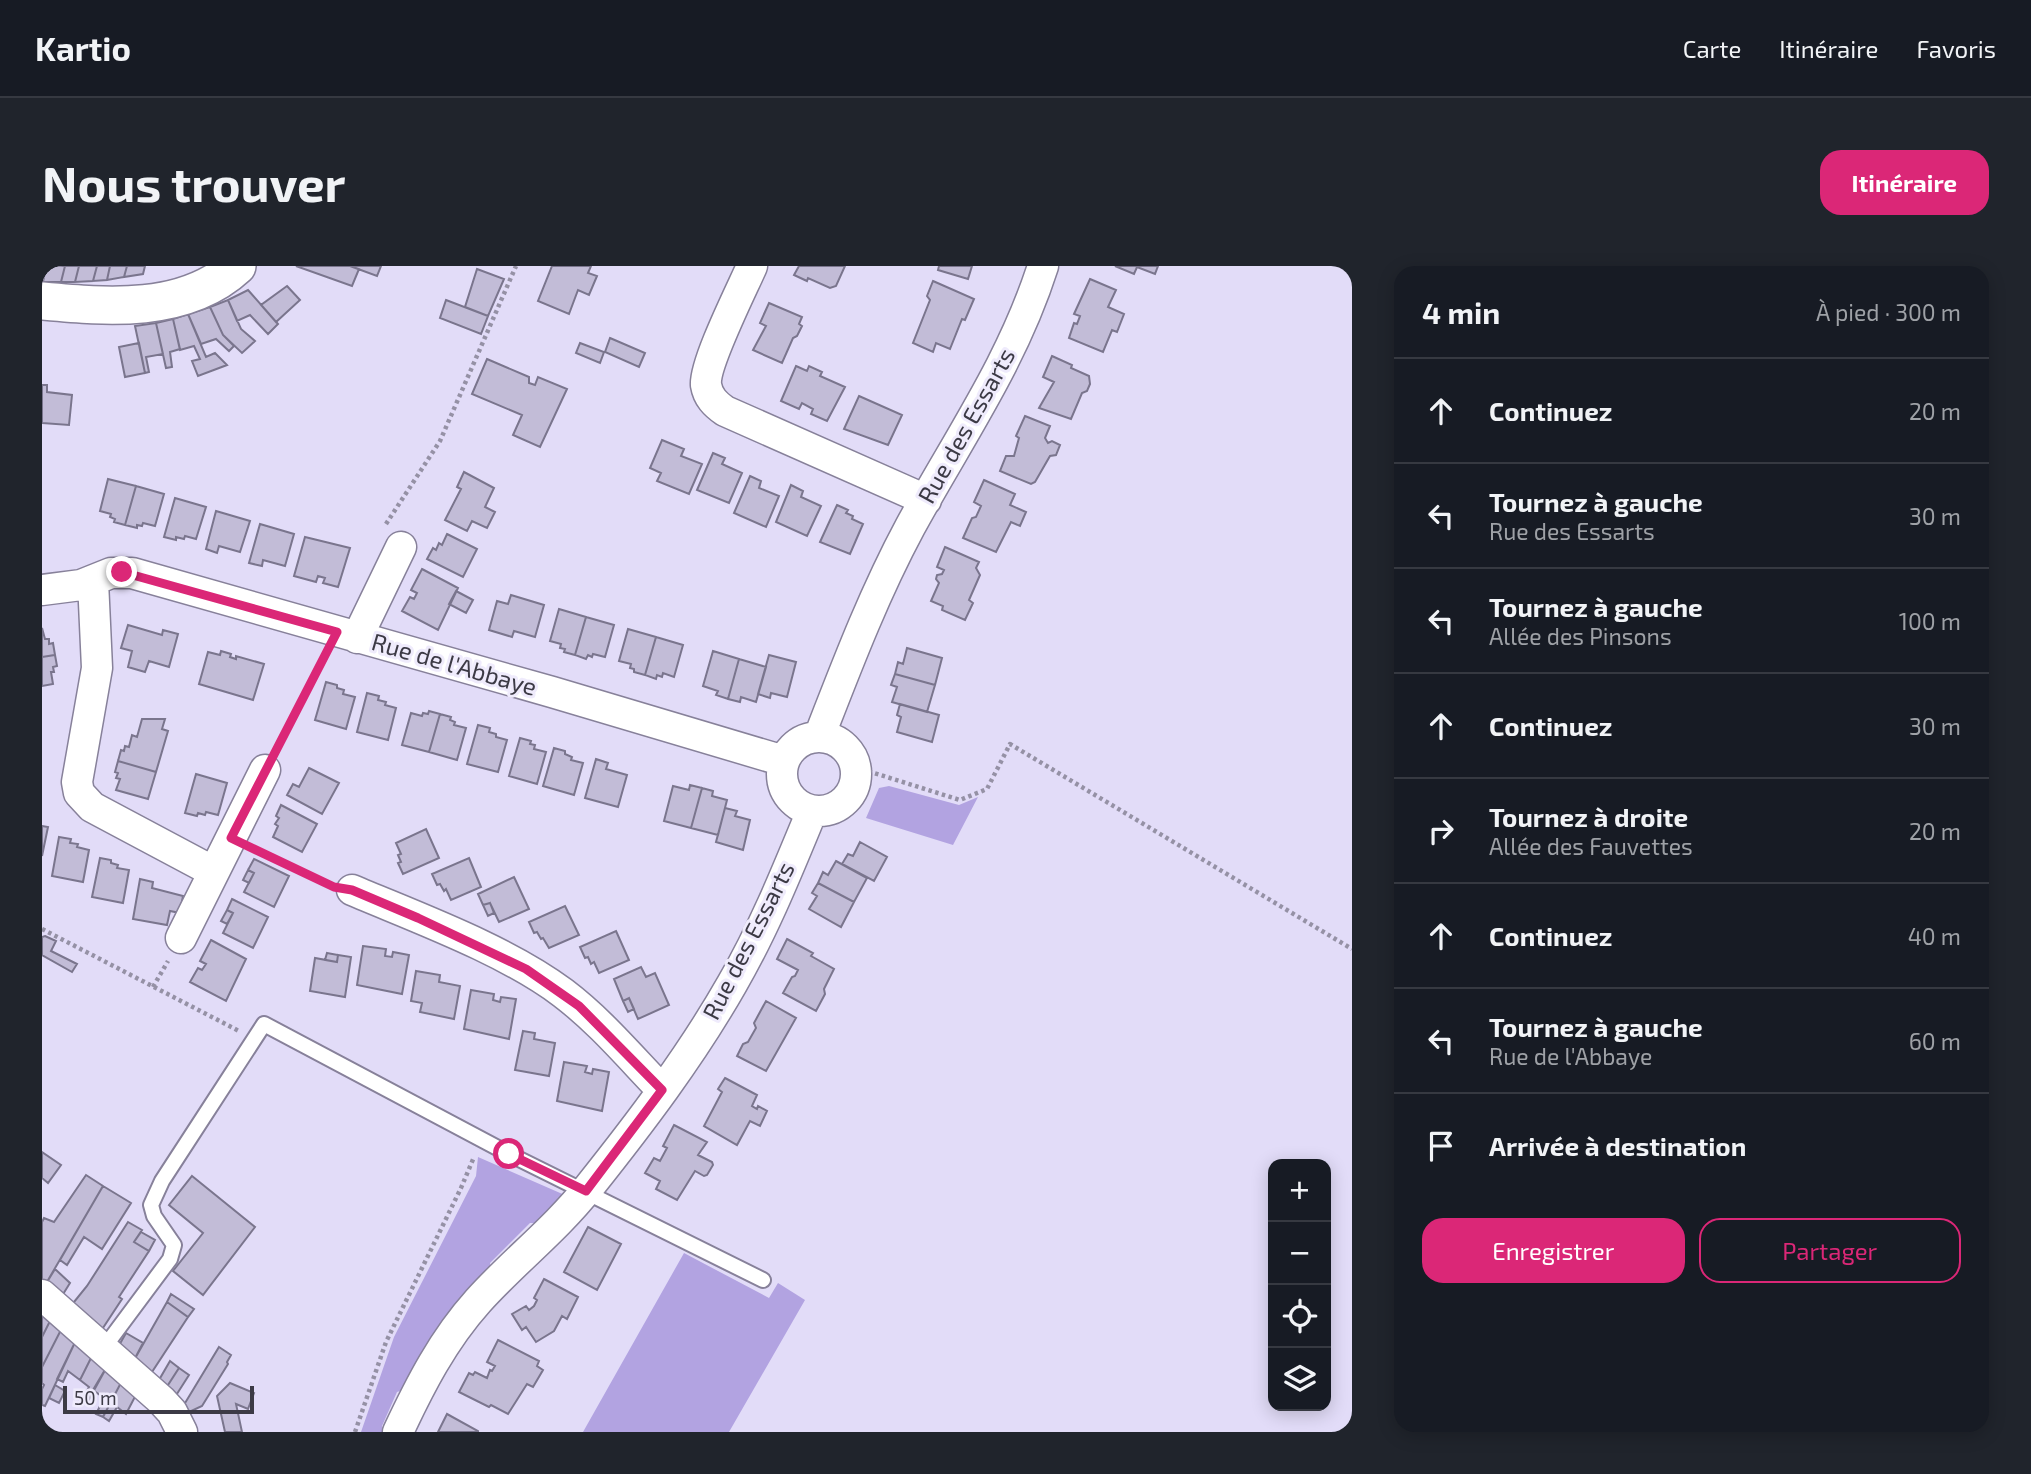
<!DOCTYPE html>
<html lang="fr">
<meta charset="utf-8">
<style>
:root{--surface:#171b24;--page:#20242c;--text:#f1f3f6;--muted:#9ea1a6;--line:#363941;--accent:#db2777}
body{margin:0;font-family:"Exo 2",sans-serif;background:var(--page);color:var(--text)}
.controls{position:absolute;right:21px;bottom:21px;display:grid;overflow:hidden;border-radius:14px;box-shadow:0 4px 18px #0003}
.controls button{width:63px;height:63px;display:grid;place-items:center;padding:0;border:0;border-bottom:2px solid var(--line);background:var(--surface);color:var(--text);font:35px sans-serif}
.scale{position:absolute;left:21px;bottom:18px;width:191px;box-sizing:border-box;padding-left:7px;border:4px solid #3c3a45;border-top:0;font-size:19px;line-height:24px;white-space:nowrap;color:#3c3a45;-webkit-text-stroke:5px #efebfc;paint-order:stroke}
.stop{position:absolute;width:21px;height:21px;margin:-16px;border:5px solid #db2777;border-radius:50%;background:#fff}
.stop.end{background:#db2777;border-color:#fff;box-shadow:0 2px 7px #0008}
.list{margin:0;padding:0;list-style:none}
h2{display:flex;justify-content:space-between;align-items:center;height:91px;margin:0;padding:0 28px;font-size:30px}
h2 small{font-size:23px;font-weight:400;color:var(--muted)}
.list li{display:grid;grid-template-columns:46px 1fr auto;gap:21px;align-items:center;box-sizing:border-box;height:105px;padding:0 28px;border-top:2px solid var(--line)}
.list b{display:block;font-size:26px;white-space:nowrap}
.list p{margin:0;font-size:23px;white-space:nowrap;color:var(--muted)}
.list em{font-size:23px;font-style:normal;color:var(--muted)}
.actions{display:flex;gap:14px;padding:21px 28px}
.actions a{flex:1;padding:16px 0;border:2px solid var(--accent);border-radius:21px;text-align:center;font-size:24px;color:var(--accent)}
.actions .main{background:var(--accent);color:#fff}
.icon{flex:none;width:38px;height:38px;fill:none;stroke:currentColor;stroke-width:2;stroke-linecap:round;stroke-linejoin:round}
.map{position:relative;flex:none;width:1310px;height:1166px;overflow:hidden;border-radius:21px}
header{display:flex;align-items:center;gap:42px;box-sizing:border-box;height:98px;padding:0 35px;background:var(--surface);border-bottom:2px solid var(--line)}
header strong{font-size:33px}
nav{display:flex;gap:38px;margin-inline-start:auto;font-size:24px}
.intro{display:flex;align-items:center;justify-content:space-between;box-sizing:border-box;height:168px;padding:0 42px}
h1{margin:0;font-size:49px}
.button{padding:18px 32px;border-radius:21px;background:var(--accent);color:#fff;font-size:24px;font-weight:700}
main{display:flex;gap:42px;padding:0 42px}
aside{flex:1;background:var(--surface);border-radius:21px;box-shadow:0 4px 18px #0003}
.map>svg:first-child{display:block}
.green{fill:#b2a3e1}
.building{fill:#c2bcd7;stroke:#7a758d;stroke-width:2}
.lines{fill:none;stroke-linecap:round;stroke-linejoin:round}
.service-casing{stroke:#87819a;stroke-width:18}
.minor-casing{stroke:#87819a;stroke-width:33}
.tertiary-casing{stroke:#87819a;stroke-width:40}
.path{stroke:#9591a5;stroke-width:4.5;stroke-dasharray:3.5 3.5;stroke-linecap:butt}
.service{stroke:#fff;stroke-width:14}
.minor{stroke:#fff;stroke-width:30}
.tertiary{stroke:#fff;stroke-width:37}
.route{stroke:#db2777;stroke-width:9}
.labels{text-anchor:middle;stroke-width:6;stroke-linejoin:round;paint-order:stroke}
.street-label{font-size:24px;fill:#3c3a45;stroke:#efebfc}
</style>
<header>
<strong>Kartio</strong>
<nav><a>Carte</a><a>Itinéraire</a><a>Favoris</a></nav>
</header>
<div class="intro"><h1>Nous trouver</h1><a class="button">Itinéraire</a></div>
<main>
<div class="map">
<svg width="1310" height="1166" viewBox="0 0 1310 1166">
<rect width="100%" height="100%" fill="#e2dcf8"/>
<path class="green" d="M847,520L917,539L936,531L911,579L824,552L837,522Z
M436,891L525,930L497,957H488L448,997L449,1005L367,1122L355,1126L340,1160L341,1166H319L352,1071L434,910Z
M642,987L727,1032L736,1017L763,1034L687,1166H541Z"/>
<path class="building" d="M4,0H23L19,16H1Z
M23,0H37L33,16H19Z
M37,0H55L51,15L33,16Z
M55,0H68L65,14L51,15Z
M68,0H85L82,11L65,14Z
M85,0H103L101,8L82,11Z
M254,0H308L317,3L310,20Z
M308,0H339L335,10Z
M510,0H549L546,7L555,10L547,29L536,24L527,48L496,35Z
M757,0H803L794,20L788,22L766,12L765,15L752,9Z
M897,0H930L926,13L896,4Z
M1073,0H1116L1113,8L1095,1L1092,8Z
M435,3L462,13L446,50L423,41Z
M1048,13L1074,24L1066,41L1082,48L1075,66L1070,64L1061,86L1027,72L1032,57L1035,58L1038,50L1032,48Z
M891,15L932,33L923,54L920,53L908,83L894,77L891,86L871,77L888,34L885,30Z
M245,20L258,34L234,56L219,39Z
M206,24L236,58L226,68L208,49L195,55L186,34Z
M186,34L199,63L213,75L200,87L181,69L168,41Z
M404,34L446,50L439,68L398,52Z
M727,37L760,51L757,58L760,60L755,70L751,72L740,97L711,84L724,60L718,57Z
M168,41L181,69L192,80L187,85L174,73L159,78L146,48Z
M146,48L164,91L173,87L185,99L156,110L150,95L158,93L152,80L138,84L131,53Z
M131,53L138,83L128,86L130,101L124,102L114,57Z
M114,57L121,88L104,91L107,106L103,107L93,60Z
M568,72L603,87L597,101L563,86Z
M97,77L103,107L83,111L77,81Z
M538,77L562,86L558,97L534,87Z
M1010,90L1030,99L1029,102L1047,110L1048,118L1045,125L1040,127L1029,153L997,142L1012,116L1001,111Z
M445,93L487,111V117L493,119L496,111L525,123L498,181L471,169L480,149L430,128Z
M754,100L765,105L767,100L780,106L778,110L803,121L785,155L769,148L771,143L760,137L757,143L739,135Z
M0,119H5V126L30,129L27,159L0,157Z
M817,130L860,149L846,179L802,163Z
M983,150L1008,160L1003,172L1006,177L1010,175L1018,179L1014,189L1008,190L993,216L989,218L958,205L964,190H972L977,172L974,170Z
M620,174L642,183L639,190L660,198L647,228L615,215L619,207L608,202Z
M671,187L683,192L680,198L700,207L687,237L655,224Z
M422,206L452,222L443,241L453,246L445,262L430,255L425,265L403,254L419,223L415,221Z
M708,210L719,215L717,222L737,230L724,261L692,247Z
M66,213L94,220L83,259L72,256L73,253L68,251L69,248L58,245Z
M942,214L973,228L968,239L984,246L978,260L969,256L954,286L921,272L930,252L934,251L939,240L932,236Z
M749,219L761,225L759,231L779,240L765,270L734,256Z
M94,220L122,228L113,260L101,257L100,260L95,259V262L83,259Z
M133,232L164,241L154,273L143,270L142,273L134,271V274L122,271Z
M795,239L806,244L804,247L811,250L810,253L821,258L808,288L778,276Z
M174,245L208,255L198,286L177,280L175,287L164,283Z
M218,258L252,268L243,300L221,294L220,300L207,297Z
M405,268L435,283L421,311L385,293L391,282L394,284L397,277L400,279Z
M263,271L308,282L296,321L281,317L283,312L276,310L274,316L252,310Z
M903,281L937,296L934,302L938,309L927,334L931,337L923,354L900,344L901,340L889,335L897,317L894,313L895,309L900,308L902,304L895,301Z
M380,303L416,322L396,364L360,345L368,331L372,333L375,327L369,324Z
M414,325L431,334L424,347L407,338Z
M469,329L502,339L493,371L472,365L470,371L447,364L455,335L466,338Z
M517,343L544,351L533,389L522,386L523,383L518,382L519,378L508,375Z
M544,351L572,359L563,391L551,388L550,391L546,389L544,393L533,389Z
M86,359L120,369L121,364L136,368L127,401L107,395L103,406L86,401L90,385L79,382Z
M0,362L3,373H7V378L11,377L13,389L0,391Z
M586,363L614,371L603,409L592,406V403L588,402L589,398L577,395Z
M614,371L641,379L632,411L621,407L620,411L615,409L614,413L603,409Z
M865,382L900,392L893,419L853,408L856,396L861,398Z
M179,385L189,388L188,391L194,393V390L222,398L211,434L157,418L166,386L178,389Z
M671,385L697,393L686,433L674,429L676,425L661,420Z
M13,389L15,400L11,401L12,406H9L11,418L0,420V391Z
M727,389L754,396L745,431L729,427L728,432L716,428Z
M697,393L724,401L714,436L699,431L698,436L686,433Z
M853,408L893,419L885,446L850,436L855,421L849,419Z
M284,416L295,419V422L302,424L301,428L313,431L304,463L273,454Z
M325,427L337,430L336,434L344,436L343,439L354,442L346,474L315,466Z
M858,438L897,449L890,476L855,466L859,451L855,449Z
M387,445L398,448L387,486L360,479L369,447L380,450L381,447L386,448Z
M398,448L409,451L408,454L413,456L412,459L424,462L415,494L387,486Z
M100,453H123L120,463L126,465L114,506L76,495L79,484L82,485L83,480L87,481L90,469L95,471Z
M436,459L448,462L447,466L454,468V471L465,474L456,506L425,498Z
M478,472L489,475L488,478L493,479L492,483L504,486L495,518L467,510Z
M512,482L523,485V488L530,491L529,494L541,497L532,529L501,520Z
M554,493L566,497L564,503L585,509L576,541L543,532Z
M76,495L114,506L106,533L74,524L78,513L74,512L76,507L73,506Z
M267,502L297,517L280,548L245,529L251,518L257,521Z
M154,508L185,517L176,549L164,546L163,549L156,547L155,550L143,547Z
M648,519L660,522L649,562L622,555L631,520L647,524Z
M660,522L671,525L670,530L685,534L676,569L649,562Z
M239,539L275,558L260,586L231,571L236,560L233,558L237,552L234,550Z
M683,542L695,545L693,550L708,554L701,584L674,576Z
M0,560L6,561L0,590Z
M384,563L397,592L361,608L356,597L359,596L356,589L359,588L354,577Z
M17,571L29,573L28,577L36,578L35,581L47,584L41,616L10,610Z
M818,576L845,591L832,615L800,598L806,588L811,590Z
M58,592L69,594V597L76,599L75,602L87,604L81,637L50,631Z
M427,592L439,621L409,634L404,623L402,625L398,618L395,619L390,608Z
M212,593L247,610L232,641L202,626L212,607L206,604Z
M794,595L825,612L812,636L776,617L781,606L786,609Z
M206,604L212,607L207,617L201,614Z
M472,611L487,643L457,656L448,637L441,639L436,628Z
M98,613L111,616L110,622L141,630L138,647L128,645L125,659L91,653Z
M776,617L812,636L799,661L767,643L775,630L770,627Z
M190,633L226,651L211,682L181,667L191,647L185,644Z
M448,637L452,647L446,650L441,639Z
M523,640L537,669L507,682L501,672L499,673L495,666L492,667L487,656Z
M185,644L191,647L185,658L179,655Z
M574,665L587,694L557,707L552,696L549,698L546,691L543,692L538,681Z
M3,670L14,675L9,685L35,698L30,706L0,689V671Z
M745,673L771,687L769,690L792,703L782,723L783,728L774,745L741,727L750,711L753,710L756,704L735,693Z
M169,674L204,693L184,735L148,716L156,702L160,704L164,698L158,695Z
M321,680L344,683L343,690L350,691L351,686L367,689L360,728L315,719Z
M285,687L296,689L295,696L283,694Z
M296,689L309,691L303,731L268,725L273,692L295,696Z
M599,701L604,711L613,707L627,739L596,753L587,732L581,735L572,713Z
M374,705L398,709L397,716L418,720L412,753L378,746L380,737L369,735Z
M429,724L452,728L451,734L458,736L459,731L474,733L467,773L422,763Z
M587,732L592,743L586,746L581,735Z
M724,735L754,752L724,805L695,790L701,778L706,776L714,762L712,757Z
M481,765L493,767L492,773L513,777L507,810L473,804Z
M522,796L545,800L543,806L550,808L551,803L567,806L560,845L515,835Z
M683,812L715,829L710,840L715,843L716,840L725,845L718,860L708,855L695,879L662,860L680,826L676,823Z
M632,859L665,876L656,889L670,896L671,899L665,909L662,910L653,905L635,934L614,923L618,915L603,907L612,892L618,895L625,882L621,880Z
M0,886L19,899L6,917L0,912Z
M44,909L61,920L2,1021L0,1019V956L2,952L12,956Z
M150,910L213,961L161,1029L131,1005L161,967L127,939Z
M61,920L89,937L60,983L42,971L25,999L18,994Z
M86,956L100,964L92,976L107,985L77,1031L80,1033L57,1068L28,1041L45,1020Z
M546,961L579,978L555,1024L522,1006Z
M99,966L113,974L107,985L92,976Z
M13,1003L28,1017L18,1033L2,1021Z
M502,1013L536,1031L525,1053L520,1050L512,1065L494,1076L484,1061L480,1064L470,1048L484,1040L487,1044L492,1040L495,1034L492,1032Z
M129,1028L152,1043L146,1051L125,1036Z
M125,1036L146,1051L108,1109L91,1096Z
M0,1042L11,1049L0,1071Z
M11,1049L22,1058L0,1101V1071Z
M22,1058L36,1070L3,1140L0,1139V1123L2,1119L0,1117V1101Z
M84,1067L101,1077L91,1096L75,1083Z
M36,1070L53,1084L38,1114L26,1105L21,1116L15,1113Z
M456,1074L497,1095L495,1100L501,1104L491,1121L485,1118L466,1148L449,1139L447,1141L417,1126L427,1107L431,1109L433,1106L445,1112L448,1104L450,1105L453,1100L445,1096Z
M177,1081L189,1089L185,1096L186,1098L160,1140L145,1147L140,1142Z
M53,1084L67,1097L45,1137L40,1134L47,1121L38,1114Z
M128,1095L137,1102L124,1122L117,1114Z
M67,1097L82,1111L61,1151L54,1148L62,1132L51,1124Z
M137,1102L147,1109L133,1131L124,1122Z
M82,1111L97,1123L84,1148L75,1141L67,1155L61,1151Z
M188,1117L212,1127L206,1143L194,1138L200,1166H183L175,1130Z
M13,1119L23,1125L17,1137L7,1132Z
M405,1148L436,1165V1166H396Z"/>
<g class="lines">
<g class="service-casing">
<path id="service" d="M61,1083L128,993L132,979L112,950L109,939L120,915L222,758L467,888L721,1014"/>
</g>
<g class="minor-casing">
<path id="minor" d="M710,0C700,23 662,98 664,119C666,131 673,138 683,145L884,234
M51,315L55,402L35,516L37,527L50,541L172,606
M0,324L39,319L69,307H90L510,426L742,495
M315,372L359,281
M740 508a37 37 0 1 1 74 0a37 37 0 1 1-74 0Z
M777,471C805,399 832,328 868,261C916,173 970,97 1001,0
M310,624C376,652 464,684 521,727C558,755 588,791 620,824
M139,672L223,504
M0,1029L119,1134L130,1146L140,1166
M356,1166C378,1119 401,1074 436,1035C471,996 514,963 547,921C598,857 649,790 690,718C722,663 746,603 770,545"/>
</g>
<g class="tertiary-casing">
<path id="tertiary" d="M0,35C65,41 143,48 195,0"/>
</g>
<path class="path" d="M344,258L398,175L474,0
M235,480L283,388
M813,501L918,534L945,523L968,478L1310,683
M212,583L286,618
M0,663L197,765
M111,721L126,695
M313,1166L344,1076L419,922L432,891"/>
<use href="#service" class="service"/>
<use href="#minor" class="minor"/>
<use href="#tertiary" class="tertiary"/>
</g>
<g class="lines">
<path class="route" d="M80,306L295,366L189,572L292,621L310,624L376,652L484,703L537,740L620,824L544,925L467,888"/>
</g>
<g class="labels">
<g class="street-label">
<text transform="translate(925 160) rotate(-61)" y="8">Rue des Essarts</text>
<text transform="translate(412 399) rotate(16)" y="8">Rue de l'Abbaye</text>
<text transform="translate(707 675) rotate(-63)" y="8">Rue des Essarts</text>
</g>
</g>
</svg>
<div class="controls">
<button>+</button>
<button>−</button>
<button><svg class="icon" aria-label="locate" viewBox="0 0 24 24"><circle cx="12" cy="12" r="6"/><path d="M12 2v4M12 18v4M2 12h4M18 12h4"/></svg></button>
<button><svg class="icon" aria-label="layers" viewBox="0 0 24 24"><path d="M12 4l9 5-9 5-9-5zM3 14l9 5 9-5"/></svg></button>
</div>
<div class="scale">50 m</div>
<div class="stop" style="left:467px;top:888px"></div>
<div class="stop end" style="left:80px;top:306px"></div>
</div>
<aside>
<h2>4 min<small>À pied · 300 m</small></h2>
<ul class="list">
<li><svg class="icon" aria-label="ahead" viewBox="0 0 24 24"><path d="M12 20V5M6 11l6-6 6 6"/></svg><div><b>Continuez</b></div><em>20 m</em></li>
<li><svg class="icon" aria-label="left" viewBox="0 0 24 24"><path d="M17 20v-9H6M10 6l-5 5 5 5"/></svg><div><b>Tournez à gauche</b><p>Rue des Essarts</p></div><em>30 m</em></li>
<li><svg class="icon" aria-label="left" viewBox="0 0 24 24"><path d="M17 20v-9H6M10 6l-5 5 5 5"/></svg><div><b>Tournez à gauche</b><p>Allée des Pinsons</p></div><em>100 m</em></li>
<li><svg class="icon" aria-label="ahead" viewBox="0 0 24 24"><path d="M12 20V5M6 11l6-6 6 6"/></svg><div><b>Continuez</b></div><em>30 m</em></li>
<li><svg class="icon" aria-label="right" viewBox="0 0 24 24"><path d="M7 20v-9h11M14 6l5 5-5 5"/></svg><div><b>Tournez à droite</b><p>Allée des Fauvettes</p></div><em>20 m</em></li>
<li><svg class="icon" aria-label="ahead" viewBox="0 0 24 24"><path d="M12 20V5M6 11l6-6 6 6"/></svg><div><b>Continuez</b></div><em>40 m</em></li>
<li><svg class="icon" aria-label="left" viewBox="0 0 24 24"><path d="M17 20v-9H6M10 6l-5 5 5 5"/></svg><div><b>Tournez à gauche</b><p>Rue de l'Abbaye</p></div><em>60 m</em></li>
<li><svg class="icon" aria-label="arrive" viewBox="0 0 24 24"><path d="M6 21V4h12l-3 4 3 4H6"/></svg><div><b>Arrivée à destination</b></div></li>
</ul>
<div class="actions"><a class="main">Enregistrer</a><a>Partager</a></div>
</aside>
</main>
